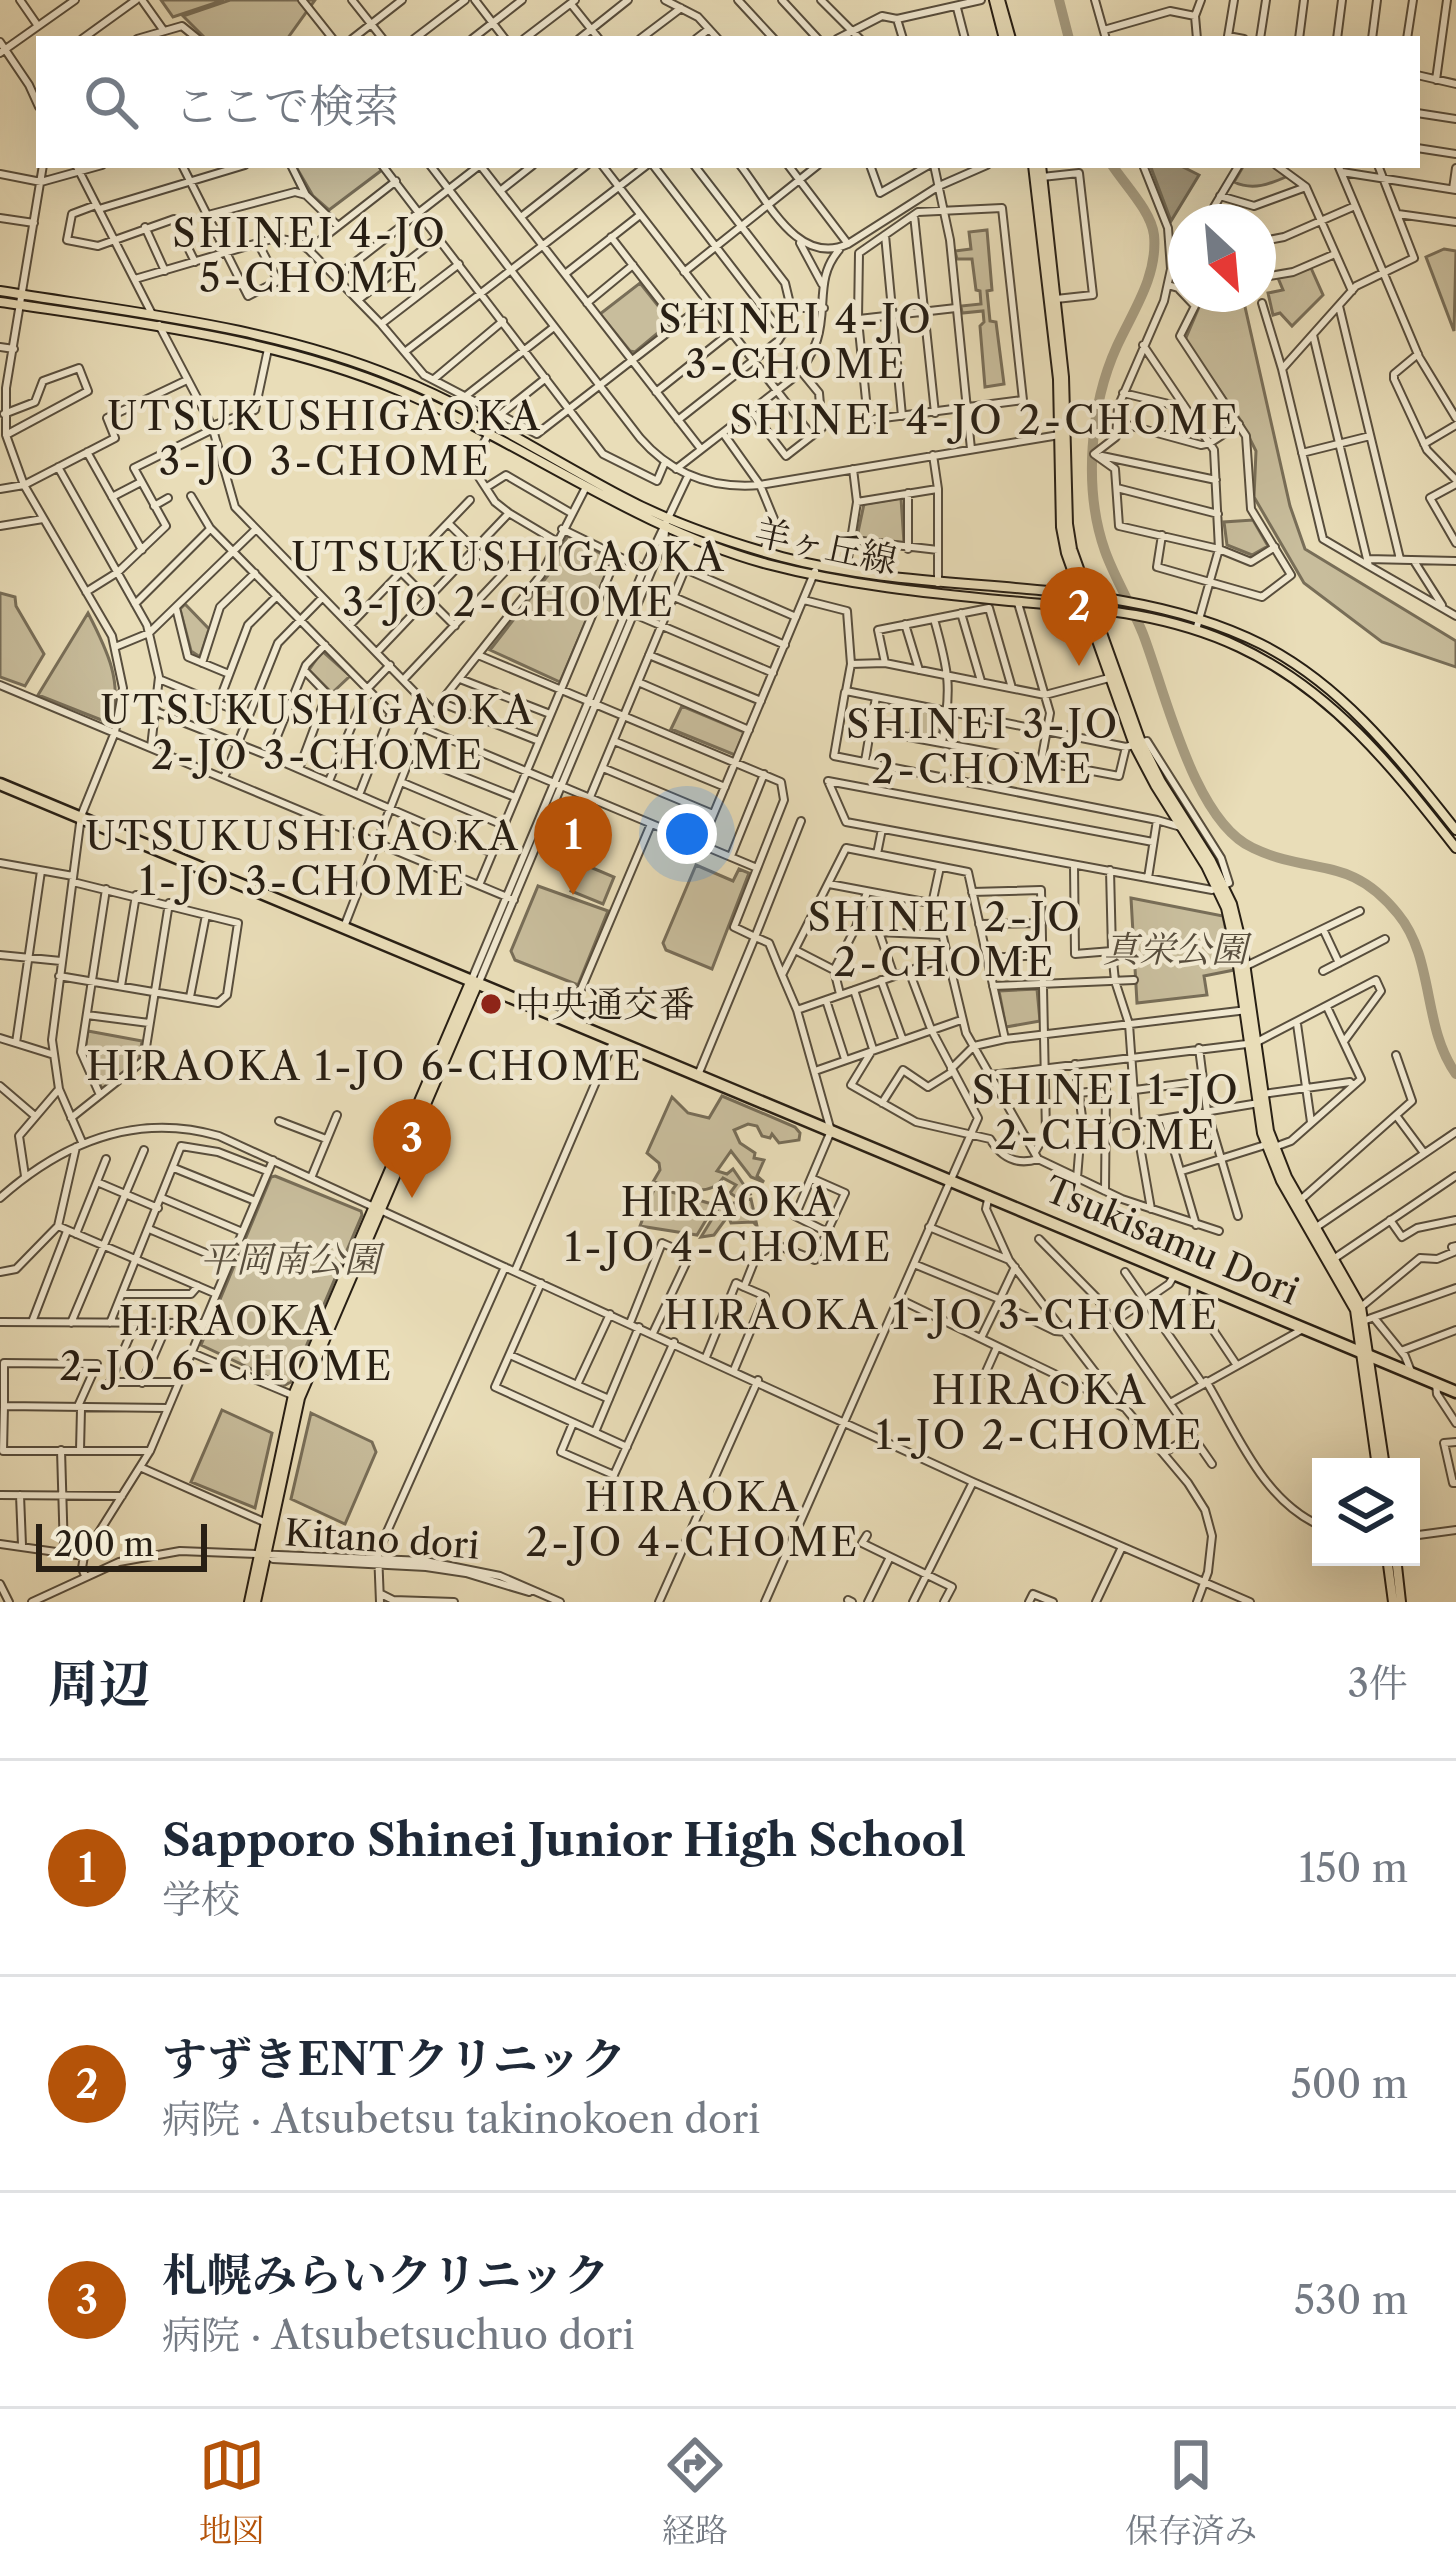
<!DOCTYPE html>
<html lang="ja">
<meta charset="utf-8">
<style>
:root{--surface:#fff;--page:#f2f2f3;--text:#1f2937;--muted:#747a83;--line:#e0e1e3;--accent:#b45309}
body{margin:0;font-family:"Libre Caslon Text","Noto Serif JP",serif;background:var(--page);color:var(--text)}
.controls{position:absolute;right:36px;bottom:36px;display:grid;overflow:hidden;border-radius:0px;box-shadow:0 12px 48px #0002}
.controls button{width:108px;height:108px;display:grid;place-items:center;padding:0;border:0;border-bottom:3px solid var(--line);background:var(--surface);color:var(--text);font:60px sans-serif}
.compass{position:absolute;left:1168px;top:204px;width:108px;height:108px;border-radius:50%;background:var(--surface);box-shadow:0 12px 48px #0002;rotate:154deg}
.scale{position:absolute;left:36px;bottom:30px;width:171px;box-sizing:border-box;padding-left:12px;border:6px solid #281f14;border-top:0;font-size:33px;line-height:42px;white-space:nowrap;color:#281f14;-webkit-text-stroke:9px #f1e9d1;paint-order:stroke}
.you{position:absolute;left:687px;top:834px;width:42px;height:42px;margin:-30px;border:9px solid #fff;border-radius:50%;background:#1a73e8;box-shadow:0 0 0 18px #1a73e833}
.badge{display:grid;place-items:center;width:78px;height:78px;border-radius:50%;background:var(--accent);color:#fff;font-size:39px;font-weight:700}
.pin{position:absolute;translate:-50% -99px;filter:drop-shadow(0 3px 6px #0008)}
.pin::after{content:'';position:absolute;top:63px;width:42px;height:36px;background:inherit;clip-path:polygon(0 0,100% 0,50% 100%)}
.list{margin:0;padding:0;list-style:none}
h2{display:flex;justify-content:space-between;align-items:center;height:156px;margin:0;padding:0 48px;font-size:51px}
h2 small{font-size:39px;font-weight:400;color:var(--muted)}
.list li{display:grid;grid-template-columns:78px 1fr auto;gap:36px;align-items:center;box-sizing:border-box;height:216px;padding:0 48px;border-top:3px solid var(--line)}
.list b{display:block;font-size:45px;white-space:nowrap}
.list p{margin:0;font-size:39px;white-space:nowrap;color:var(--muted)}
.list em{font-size:39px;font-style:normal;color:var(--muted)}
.icon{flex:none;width:66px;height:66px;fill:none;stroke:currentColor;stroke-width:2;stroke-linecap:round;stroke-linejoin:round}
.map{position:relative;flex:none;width:1456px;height:1602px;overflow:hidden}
.search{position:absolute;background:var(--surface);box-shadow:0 12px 48px #0002;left:36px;right:36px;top:36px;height:132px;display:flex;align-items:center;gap:30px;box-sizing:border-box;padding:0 42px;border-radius:0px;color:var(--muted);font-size:45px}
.sheet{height:804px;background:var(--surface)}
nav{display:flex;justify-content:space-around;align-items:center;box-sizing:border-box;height:168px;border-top:3px solid var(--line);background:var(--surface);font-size:33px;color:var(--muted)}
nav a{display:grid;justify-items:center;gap:6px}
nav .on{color:var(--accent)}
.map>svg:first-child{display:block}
.green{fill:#c8bd9c;stroke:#786e58;stroke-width:3}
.water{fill:#a79c80;stroke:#746a55;stroke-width:3}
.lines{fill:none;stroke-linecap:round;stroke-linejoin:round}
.river{stroke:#a79c80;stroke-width:10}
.minor-casing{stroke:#584e3d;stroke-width:10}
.major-casing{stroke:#281f14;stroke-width:12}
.highway-casing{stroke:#281f14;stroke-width:15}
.minor{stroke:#f1e9d1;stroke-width:6}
.major{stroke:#e9ddb8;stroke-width:8}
.highway{stroke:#e9ddb8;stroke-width:10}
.poi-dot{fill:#8f2418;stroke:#f1e9d1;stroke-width:4.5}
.labels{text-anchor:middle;stroke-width:9;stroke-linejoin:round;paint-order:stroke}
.street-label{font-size:36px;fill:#281f14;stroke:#f1e9d1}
.park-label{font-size:36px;font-style:italic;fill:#584e3d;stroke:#f1e9d1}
.poi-label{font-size:36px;fill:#281f14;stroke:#f1e9d1;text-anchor:start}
.neighbourhood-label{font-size:39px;letter-spacing:3px;fill:#281f14;stroke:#f1e9d1}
</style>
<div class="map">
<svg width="1456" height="1602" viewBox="0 0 1456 1602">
<rect width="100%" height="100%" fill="#e9ddb8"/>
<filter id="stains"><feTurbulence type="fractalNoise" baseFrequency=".00167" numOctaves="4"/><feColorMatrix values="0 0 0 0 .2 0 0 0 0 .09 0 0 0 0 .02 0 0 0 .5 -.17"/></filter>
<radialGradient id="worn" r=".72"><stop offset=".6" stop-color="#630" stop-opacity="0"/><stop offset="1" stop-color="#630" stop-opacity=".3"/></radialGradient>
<path class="green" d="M161,0H224L173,17Z
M230,0H315L287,39H206L183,16Z
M295,165H377L382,170L329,210L313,196Z
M1244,165H1275L1288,176C1270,184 1253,191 1234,182Z
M987,230L992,290L987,291L990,321L996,322L1004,384L985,387L980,326L984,322L983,311L962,313L961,306L981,304L980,291L976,290L972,259H957L955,251L971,249L969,232Z
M1444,249L1456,251L1454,331L1426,257Z
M1311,268L1323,295L1292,326L1280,313L1273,315L1268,293L1283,290L1278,278Z
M640,283L671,322L635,352L630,351L600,314Z
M1192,294H1254L1243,298L1290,506L1305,549L1456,641V667L1382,642L1304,583L1254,497L1256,451L1241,421L1185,340L1199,307Z
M901,498L904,543L857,537L864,504Z
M1253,520L1268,546L1252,555L1227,545L1224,522Z
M568,535L612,560L560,682L490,650L549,574Z
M0,593L15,597L16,606L44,654L25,686L0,677Z
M185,604L209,629L200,657L191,651L180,609Z
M88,613C105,646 126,686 109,723L38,695Z
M322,651L350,676L332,693L309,670Z
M682,706L744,732L735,755L671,729Z
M915,709L942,715L939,739L910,734Z
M583,864L614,877L603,904L571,891Z
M696,865L733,881L739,869L749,873L712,969L666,950L663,943Z
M538,886L608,911L578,985L515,960L511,951Z
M1131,898L1223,916L1234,970L1204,976L1207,995L1137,1003Z
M1037,989L1040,1021L1006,1027L999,991Z
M88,1031L142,1041L139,1061L102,1089L85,1050Z
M722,1096L795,1127L800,1133L799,1140L779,1143L772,1134L770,1138L762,1136L757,1126L748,1124L734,1130L740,1143L755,1153L754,1158L764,1160L757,1176L764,1182L751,1177L731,1151L717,1171L727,1174L733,1169L750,1194L736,1197L730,1193L736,1185L723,1178C709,1200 677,1186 653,1182L660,1170L659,1163L647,1153L672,1097L688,1113L709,1118Z
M275,1176L361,1211L362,1215L291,1382L285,1385L201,1345L271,1177Z
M655,1187L715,1205L697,1235L640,1226Z
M751,1199L757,1226L753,1222L731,1223L725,1208V1220L714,1235L701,1237L720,1206Z
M222,1410L272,1433L255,1508L191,1482Z
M311,1413L372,1442L376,1452L345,1524L291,1499Z"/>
<path class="water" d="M1150,165H1179L1199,175L1171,221Z"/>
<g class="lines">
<path class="river" d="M1059,0L1069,39
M1112,165C1125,185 1151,211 1154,235C1158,276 1133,311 1117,346C1090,405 1083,489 1105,551C1115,579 1132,606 1143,634C1165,691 1194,822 1253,848C1312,876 1350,854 1398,914C1435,959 1422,1027 1456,1074"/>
<g class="minor-casing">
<path id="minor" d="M20,0L38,26
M142,0L164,31
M302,0L333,39
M352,0L383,39
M475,0L505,39
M665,0L698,17L718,39
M738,0L774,39
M782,0L818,39
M821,0L860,39
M1095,0L1106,39
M1234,0L1228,36L1244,39
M571,4L599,39
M957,8L965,39
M1104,30L1170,11L1195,16
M82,39L136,0
M137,39L182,26L198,39
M352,39L402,0
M414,39L465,0
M472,39L522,0
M524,39L575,0
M579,39L628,0
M640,39L681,8
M696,39L709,29
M837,39L882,16L897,19
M903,39L897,19L981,0
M1197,39L1195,16L1201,0
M1260,39L1266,0
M1299,39L1304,0
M1337,39L1342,0
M1372,39L1377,0
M1407,39L1413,0
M0,42L29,85L39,107
M0,53L75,0
M1417,75L1456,84
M1436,80L1447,0
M1417,113L1456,119
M1417,148L1456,154
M43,165L6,388V435L24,485L112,636L123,688L115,732L81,816L52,1040L59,1089L82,1142
M76,165L152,314
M182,165L248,296L278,281L258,243
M291,165L306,195
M382,165L603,454L657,481L665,462
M430,165L640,438C672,475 712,489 760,485L1059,435
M480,165L701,449
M602,165L812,436
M653,165L783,334
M740,165C767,199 797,267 848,244L939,186L987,165
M788,165L848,244
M870,165L880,193L929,165
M934,165L950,240L971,449
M1143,165L1168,228L1171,269L1164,301L1118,407L1116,437L1094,454L1115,469L1119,526L1219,549L1251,562L1275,547
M1276,165L1306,187L1352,291
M1338,165L1419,357L1456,418
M1378,165L1414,258L1356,286L1282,369L1323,539L1369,566L1367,559L1456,561
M1342,172L1456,190
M0,174L41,182L102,165
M1042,177L1079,173L1093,295L1056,299
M1453,189L1456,168
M500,191L533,165
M1220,196L1254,206L1306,187
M96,205L72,214L67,240L98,246L174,219L195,262
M1002,208L1023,400L868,420L858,320L859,253L918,212Z
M99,209L245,165
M1398,214L1456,222
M208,215L295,192L306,195L338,226
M914,215L935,413
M521,217L587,165
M0,218L34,223
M1205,222L1239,165
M145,227L165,271
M885,235L902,416
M611,237L679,325
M1258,242L1284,237L1355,206
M800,243L822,284
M309,249L396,181
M684,272L818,165
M565,274L640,215
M336,277L480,165
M1258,278L1293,272L1335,254
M135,279L275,238L298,242L309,250L381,324L424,375L537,434L707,302
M358,300L439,237
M587,303L633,265
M1262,303L1282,369
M1339,306L1400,559
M792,308H824
M859,319L956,308
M381,324L459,264
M159,325L212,426L235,507L433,711
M1313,335L1367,559
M1143,345L1214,450L1219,549L1196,630
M0,347L14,349
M406,351L647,165
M1418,354L1394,374V379L1427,450L1456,480
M434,379L503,321
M656,392L730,333
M1123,393L1173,405L1183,404
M467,395L554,327
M752,412L786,456L822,428L819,393L801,371
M502,413L546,378
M4,414L35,402L43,381L79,368L88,391L6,435
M678,420L778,341L790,322L791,308L785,283L694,165
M1117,422L1201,445L1210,443L1239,424
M212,426L255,410L268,349
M723,433L760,485L774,519L764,551
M1424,444L1456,425
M87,452L142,550
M1302,453L1370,436
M933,455L938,489V583
M1102,456L1216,480
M58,467L147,625L159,677L151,747
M676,469L792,379C842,330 806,288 839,250
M1456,484L1430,498L1456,543
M487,487L506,475L571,513
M1117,488L1218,514
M0,489L24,485L115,438L107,418L187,380
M191,496L210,528L391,713L359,795
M112,497L141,482
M857,502L937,489
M154,506L168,498
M509,513L556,541
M449,524L501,575
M0,526L43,519
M562,529L644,569
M1162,535L1157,567L1262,597L1291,575L1251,509L1246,436L1180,336L1195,306L1178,288L1168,285
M852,540L938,550
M908,549V493
M1414,561L1442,605
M1369,566L1456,616
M846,571L857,502L853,469
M401,572L455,626
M86,592L118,572L166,526L134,468L213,429
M674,597L785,645
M804,600L847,611L851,664L846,691L1126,747L1147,741L1221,858L1229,883L1212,890L846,822L828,781
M1018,603L1050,713L1041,762
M135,604L209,530
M176,608L188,657L229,674
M961,613L981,681
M634,614L773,673
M934,619C949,672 952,688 942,743
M905,624L919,670
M350,625L470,500
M115,647L149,633L256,529
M377,652L509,513L495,502L471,465L494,425
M478,655L781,782L784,800L734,927L755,937L698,1075
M649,655L761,701
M202,663L220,607L255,573
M885,663L878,630L989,608L1012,688
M851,664L885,663L1045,695L1109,678
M159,679L249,716
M404,679L515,561
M460,679L550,714
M638,682L749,730
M0,685L514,900
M845,692L834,756L1157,820L1148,878
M442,703L539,741
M218,704L248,625L277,596
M157,712L269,756L492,853
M423,728L757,868
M871,730L1119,776L1126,747
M614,741L725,787
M269,756L306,665L325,645
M412,756L515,797
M865,761L876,697
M603,768L713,814
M299,769L327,694L304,670
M224,778L278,643L322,598
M329,781L367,689L390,665
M828,781L1153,842
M401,782L503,825
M590,797L685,569L796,617
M1157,820L1181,827
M801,821L755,937L769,943L782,975L846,848L968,872L1005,1039
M701,844L815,571
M877,854L882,829
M731,856L764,774
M0,863L73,876
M1074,865L1075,954L1112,951L1110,870
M829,884L935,904L966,1033L1038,1159L1122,1199L1219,1231
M479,885L617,556
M972,892L1041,890L1046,1133L1035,1152
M932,904L940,867
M979,924L1042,923
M344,927L423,724L541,575L585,489
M1324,931L1339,963
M797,951L834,970
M1112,951L1115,981L1129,1024L1136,1123L1151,1209
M0,955L61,961
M987,958L1042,955
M1244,967L1360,911
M909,971L945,957
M1323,971L1385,939
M59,976L218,1003L227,995L238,923L73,882
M894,976L879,932L942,935
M472,979L644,569L688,476
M881,980L902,1038
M479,982L664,541L665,531
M121,986L136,895
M993,986L1134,980
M854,990L873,1049L851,1085L916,1122L990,1139C1001,1157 1016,1166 1038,1159
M840,994L834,970L856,927L867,892
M190,997L206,915
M826,1000L845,1059
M87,1015L149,1023
M568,1020L651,824
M1297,1024L1311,1122
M0,1038L51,1054
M16,1043L41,871
M1199,1048L1207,1111L1238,1216
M1075,1064L1082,1117L1077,1178
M951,1069L974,1046L1005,1039L1247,1010
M815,1071L961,1020
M991,1075L1255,1043L1376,980L1381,991L1345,1040
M0,1086L35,1116
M1135,1090L1203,1081
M1079,1093L1106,1090L1105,1191
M1263,1094L1350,1082L1353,1085
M100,1095L81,1052L106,889
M882,1103L903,1070L928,1087L952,1072
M71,1118L144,1060L169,903
M1398,1118L1424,1153
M1165,1119L1196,1225
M279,1121L326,1139
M1107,1128L1259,1103
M1272,1148L1291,1141L1361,1079L1327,1007
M174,1168L253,1200
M1182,1171L1265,1145
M25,1176L19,1136L59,1089
M311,1178L337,1115
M811,1178L845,1193L827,1232
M97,1182L158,1208
M989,1195L986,1209L1009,1260L1118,1402
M0,1198C62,1143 136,1112 219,1136L973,1482L1250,1602
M162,1198L240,1231
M1297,1203L1412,1101L1396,1055
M1390,1220L1402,1237L1417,1228L1456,1220
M58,1226L214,1293
M58,1226L76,1147
M929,1227L1009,1260
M1315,1228L1456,1132
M149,1229L227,1262
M76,1234L106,1159
M1039,1239L1096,1297L1212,1464
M1332,1260L1456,1176
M914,1264L999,1299
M1015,1267L998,1303L1055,1331L1066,1332
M515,1271L613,1042
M0,1272L16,1269L58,1226
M1125,1272L1202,1383
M541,1283L495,1387L627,1447
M1194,1285L1193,1300L1236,1364
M122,1294H191L198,1286
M899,1299L1125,1408L1188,1483L1205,1510L1212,1536L1208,1572L1197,1602
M1361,1307L1420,1258L1437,1259L1454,1252L1452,1247L1456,1246
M1375,1319L1405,1356L1412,1374
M1363,1321L1456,1288
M0,1322L202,1323
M32,1322L67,1231
M1114,1322L1169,1284L1175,1274
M71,1323L144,1150
M110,1323L181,1146L218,1152L267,1171
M630,1323L662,1243L685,1253L687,1261L653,1333
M135,1324L110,1382H178
M981,1338L998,1303
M1401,1351L1456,1330
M190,1352L297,1397
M510,1355L577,1385L610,1314
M706,1357L736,1283L744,1287L756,1257L774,1244L815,1260L827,1232L795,1216L831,1131L797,1010L782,975
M734,1370L765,1296L744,1287
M985,1374L997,1347
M1206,1381C1237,1433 1263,1501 1321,1526
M142,1383L168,1323
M1436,1384L1437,1394L1456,1423
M577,1385L609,1399
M1170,1403L1303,1329
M4,1406V1363L97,1364L79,1404
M573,1423L561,1452L614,1475
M595,1432L639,1327
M1456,1442L1444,1443L1453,1483H1456
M61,1450L64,1552
M80,1450L81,1409
M150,1451H3L4,1406L167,1408
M1164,1453L1190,1436
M142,1468L264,1522
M0,1495L122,1496
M20,1495L22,1545
M599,1508L674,1342
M867,1535L862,1543L952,1587L944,1602
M1411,1536L1456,1530
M0,1544L84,1556
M267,1554L273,1559L426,1567L466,1573L529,1592
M85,1576L82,1568L84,1556L150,1451L273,1160
M0,1584L9,1602
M381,1594L393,1600L454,1602
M848,1600L852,1602
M32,1602L119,1562L180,1551L425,1561L500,1576L560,1602
M380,1602L378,1552L505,1267
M659,1602L758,1380
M765,1602L978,1118L931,1029L909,971L797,1010
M868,1602L890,1557
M913,1602L973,1482
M1029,1602L1033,1594L1053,1602
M1096,1602L1122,1547"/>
</g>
<g class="major-casing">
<path id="major" d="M994,0L1004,39
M1000,0L1011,39
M1033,165L1058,379L1061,527L1066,553L1134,745L1155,785L1206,866L1226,908L1236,952L1262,1133L1281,1181L1355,1310L1377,1467
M1041,165L1064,377L1068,524L1072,549L1141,742L1161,782L1211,861L1232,904L1243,949L1269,1131L1287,1177L1361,1307L1385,1467
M0,291C133,313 271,326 397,378C476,410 547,457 621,496C671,523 728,542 782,557C939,599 1115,571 1261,644C1344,686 1400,760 1456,830
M0,302C133,322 273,338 398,390C524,443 633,527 767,564C847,585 927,593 1009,601C1089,608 1165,612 1239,647C1333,691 1393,768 1456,848
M1387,1557L1393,1602
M1396,1557L1401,1602
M249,1602L293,1395L471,980
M256,1602L300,1398L478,983"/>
</g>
<g class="highway-casing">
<path id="highway" d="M0,784L1456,1392"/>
</g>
<use href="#minor" class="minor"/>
<use href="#major" class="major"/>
<use href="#highway" class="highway"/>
</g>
<circle class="poi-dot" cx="491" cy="1004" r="12"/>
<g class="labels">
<g class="street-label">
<text transform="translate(826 546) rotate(12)" y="13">羊ヶ丘線</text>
<text transform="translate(1172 1240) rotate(23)" y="13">Tsukisamu Dori</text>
<text transform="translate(382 1539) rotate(4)" y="13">Kitano dori</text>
</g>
<g class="park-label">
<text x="1175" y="962">真栄公園</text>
<text x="290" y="1272">平岡南公園</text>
</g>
<g class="poi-label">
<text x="515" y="1017">中央通交番</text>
</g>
<g class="neighbourhood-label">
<text x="310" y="247">SHINEI 4-JO<tspan x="310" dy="45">5-CHOME</tspan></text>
<text x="796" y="333">SHINEI 4-JO<tspan x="796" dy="45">3-CHOME</tspan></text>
<text x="325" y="430">UTSUKUSHIGAOKA<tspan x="325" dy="45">3-JO 3-CHOME</tspan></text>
<text x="985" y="434">SHINEI 4-JO 2-CHOME</text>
<text x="509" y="571">UTSUKUSHIGAOKA<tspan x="509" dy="45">3-JO 2-CHOME</tspan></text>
<text x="318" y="724">UTSUKUSHIGAOKA<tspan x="318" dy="45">2-JO 3-CHOME</tspan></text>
<text x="983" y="738">SHINEI 3-JO<tspan x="983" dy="45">2-CHOME</tspan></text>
<text x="303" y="850">UTSUKUSHIGAOKA<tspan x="303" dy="45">1-JO 3-CHOME</tspan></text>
<text x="945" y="931">SHINEI 2-JO<tspan x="945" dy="45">2-CHOME</tspan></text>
<text x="365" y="1080">HIRAOKA 1-JO 6-CHOME</text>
<text x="1106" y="1104">SHINEI 1-JO<tspan x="1106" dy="45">2-CHOME</tspan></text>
<text x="729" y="1216">HIRAOKA<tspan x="729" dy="45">1-JO 4-CHOME</tspan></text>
<text x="942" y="1329">HIRAOKA 1-JO 3-CHOME</text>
<text x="227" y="1335">HIRAOKA<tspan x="227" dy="45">2-JO 6-CHOME</tspan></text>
<text x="1040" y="1404">HIRAOKA<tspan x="1040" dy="45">1-JO 2-CHOME</tspan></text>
<text x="693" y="1511">HIRAOKA<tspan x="693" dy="45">2-JO 4-CHOME</tspan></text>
</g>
</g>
<rect width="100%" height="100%" filter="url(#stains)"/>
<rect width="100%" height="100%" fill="url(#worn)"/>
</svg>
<div class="controls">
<button><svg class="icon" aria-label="layers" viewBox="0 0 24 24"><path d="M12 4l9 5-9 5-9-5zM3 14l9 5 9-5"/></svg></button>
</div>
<svg class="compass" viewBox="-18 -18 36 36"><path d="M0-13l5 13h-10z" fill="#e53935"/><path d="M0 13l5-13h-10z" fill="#747a83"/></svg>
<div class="scale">200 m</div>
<div class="you"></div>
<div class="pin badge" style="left:573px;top:895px">1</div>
<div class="pin badge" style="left:1079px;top:666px">2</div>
<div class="pin badge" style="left:412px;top:1198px">3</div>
<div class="search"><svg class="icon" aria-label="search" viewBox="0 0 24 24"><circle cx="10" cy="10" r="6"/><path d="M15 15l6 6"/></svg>ここで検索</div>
</div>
<section class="sheet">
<h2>周辺<small>3件</small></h2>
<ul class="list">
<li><span class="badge">1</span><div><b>Sapporo Shinei Junior High School</b><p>学校</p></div><em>150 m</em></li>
<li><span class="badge">2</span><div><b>すずきENTクリニック</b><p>病院 · Atsubetsu takinokoen dori</p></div><em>500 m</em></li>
<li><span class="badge">3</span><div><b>札幌みらいクリニック</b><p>病院 · Atsubetsuchuo dori</p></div><em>530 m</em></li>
</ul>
</section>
<nav>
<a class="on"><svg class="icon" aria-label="map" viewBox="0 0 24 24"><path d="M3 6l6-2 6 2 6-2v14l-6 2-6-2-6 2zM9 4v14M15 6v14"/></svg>地図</a>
<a><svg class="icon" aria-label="directions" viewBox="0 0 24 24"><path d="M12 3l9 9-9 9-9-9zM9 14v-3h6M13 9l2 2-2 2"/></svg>経路</a>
<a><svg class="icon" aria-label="saved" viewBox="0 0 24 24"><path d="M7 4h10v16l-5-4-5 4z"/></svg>保存済み</a>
</nav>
